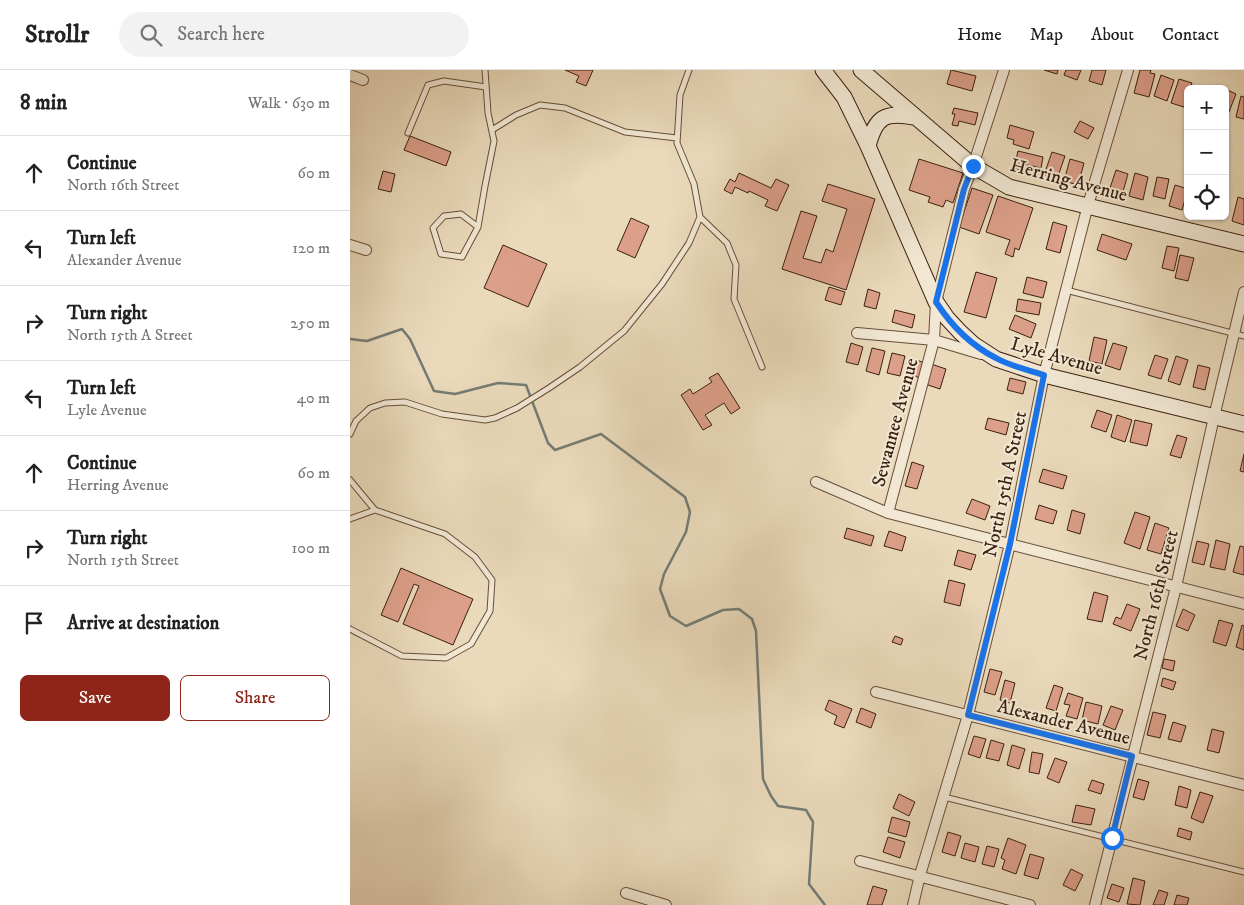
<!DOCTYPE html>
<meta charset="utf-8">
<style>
:root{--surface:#fff;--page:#f2f2f2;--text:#222;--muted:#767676;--line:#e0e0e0;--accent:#8f2418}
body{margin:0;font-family:"IM FELL DW Pica",serif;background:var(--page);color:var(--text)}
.controls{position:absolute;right:15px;top:15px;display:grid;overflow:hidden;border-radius:8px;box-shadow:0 1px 4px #0004}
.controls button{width:45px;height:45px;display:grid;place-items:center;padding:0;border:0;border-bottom:1px solid var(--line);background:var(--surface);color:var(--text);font:25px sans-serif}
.stop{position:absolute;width:15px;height:15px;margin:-11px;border:4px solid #1a73e8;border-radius:50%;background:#fff}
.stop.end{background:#1a73e8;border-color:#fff;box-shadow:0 1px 5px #0008}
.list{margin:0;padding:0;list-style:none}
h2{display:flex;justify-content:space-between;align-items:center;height:65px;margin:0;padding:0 20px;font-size:21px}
h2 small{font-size:16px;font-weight:400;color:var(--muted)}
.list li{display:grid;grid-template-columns:32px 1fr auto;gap:15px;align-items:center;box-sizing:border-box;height:75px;padding:0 20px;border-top:1px solid var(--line)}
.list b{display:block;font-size:19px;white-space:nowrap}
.list p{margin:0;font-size:16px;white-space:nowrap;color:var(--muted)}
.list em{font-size:16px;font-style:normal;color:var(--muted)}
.actions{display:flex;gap:10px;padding:15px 20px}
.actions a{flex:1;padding:11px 0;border:1px solid var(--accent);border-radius:8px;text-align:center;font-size:18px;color:var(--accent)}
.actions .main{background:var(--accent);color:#fff}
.icon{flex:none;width:28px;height:28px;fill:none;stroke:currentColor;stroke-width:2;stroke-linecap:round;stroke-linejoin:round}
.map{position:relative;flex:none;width:894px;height:835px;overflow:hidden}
header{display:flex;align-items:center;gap:30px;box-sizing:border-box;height:70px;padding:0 25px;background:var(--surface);border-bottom:1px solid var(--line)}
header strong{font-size:24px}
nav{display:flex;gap:28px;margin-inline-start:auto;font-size:18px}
.search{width:350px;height:45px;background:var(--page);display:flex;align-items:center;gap:12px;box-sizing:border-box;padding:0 18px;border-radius:28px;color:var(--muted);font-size:19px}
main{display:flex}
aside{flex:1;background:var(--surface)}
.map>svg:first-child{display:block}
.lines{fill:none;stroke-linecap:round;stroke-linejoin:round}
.stream{stroke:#747c74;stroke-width:2.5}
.building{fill:#dc9f89;stroke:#3b200f}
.service-casing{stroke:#674e3a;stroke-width:7}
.minor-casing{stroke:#674e3a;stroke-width:12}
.secondary-casing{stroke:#3b200f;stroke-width:17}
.service{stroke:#f1e7d3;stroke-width:5}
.minor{stroke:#f1e7d3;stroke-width:10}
.secondary{stroke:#f1e7d3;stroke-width:15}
.route{stroke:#1a73e8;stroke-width:6}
.labels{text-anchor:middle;stroke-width:4;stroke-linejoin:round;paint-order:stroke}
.street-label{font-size:19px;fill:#3b200f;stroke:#f1e7d3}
</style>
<header>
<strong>Strollr</strong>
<div class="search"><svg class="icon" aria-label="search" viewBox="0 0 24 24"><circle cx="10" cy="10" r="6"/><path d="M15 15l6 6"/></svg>Search here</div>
<nav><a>Home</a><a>Map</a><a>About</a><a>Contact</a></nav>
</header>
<main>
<aside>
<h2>8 min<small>Walk · 630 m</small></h2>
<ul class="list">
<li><svg class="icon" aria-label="ahead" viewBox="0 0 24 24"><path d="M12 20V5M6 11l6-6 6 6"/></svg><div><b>Continue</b><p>North 16th Street</p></div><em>60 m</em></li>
<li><svg class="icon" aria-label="left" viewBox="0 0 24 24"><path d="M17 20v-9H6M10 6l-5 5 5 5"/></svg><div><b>Turn left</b><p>Alexander Avenue</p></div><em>120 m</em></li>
<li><svg class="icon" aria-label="right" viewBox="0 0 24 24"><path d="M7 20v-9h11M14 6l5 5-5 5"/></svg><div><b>Turn right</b><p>North 15th A Street</p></div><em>250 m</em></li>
<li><svg class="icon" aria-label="left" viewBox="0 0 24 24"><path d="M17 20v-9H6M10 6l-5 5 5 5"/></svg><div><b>Turn left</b><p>Lyle Avenue</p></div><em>40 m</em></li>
<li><svg class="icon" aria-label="ahead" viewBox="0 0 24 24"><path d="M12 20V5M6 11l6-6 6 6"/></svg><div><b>Continue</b><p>Herring Avenue</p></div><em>60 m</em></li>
<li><svg class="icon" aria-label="right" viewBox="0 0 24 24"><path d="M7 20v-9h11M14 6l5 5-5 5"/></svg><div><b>Turn right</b><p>North 15th Street</p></div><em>100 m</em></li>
<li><svg class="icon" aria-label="arrive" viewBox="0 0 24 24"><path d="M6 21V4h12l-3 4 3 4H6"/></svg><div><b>Arrive at destination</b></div></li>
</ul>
<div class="actions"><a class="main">Save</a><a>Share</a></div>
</aside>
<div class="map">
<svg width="894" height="835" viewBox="0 0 894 835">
<rect width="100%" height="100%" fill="#eadabb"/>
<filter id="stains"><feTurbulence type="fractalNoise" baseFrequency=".004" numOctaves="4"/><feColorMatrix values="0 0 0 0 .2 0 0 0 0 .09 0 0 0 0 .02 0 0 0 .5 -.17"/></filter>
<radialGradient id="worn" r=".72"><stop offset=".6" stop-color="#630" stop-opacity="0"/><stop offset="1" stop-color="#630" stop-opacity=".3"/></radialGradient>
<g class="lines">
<path class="stream" d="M0,269L17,271L52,259L60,269L84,321L105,324L148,313L176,315L198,373L205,380L251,364L335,427L340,442L336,462L314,504L310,519L320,546L336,556L373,540L389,539L402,549L406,561L413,709L421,726L428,736L456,740L463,752L459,814L475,835"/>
</g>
<path class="building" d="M215,0H243L236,16L226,12L229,6Z
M601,0L626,6L622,21L597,14Z
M694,0H708L707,4Z
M716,0H731L727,10L714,5Z
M742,0H756L752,15L739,11Z
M790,0H801L800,3L805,4L799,27L784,23Z
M811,5L824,10L817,31L804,26Z
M829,9L842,13L840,19H838V27L834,37L821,33Z
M875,19L886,24L877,47L875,46Z
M891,26L894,27V49L886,47Z
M604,38L628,43L625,55L609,51L608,56L602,55L605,44H602Z
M730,51L744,58L738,69L724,62Z
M660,55L684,62L679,79L663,74L664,70L657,68Z
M60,66L101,82L96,96L54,80Z
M668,81L693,87L691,98L673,94L671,100L664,98Z
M702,82L715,86L707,109L694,105Z
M569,89L613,103L603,133L596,130L593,137L578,132L580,127L559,120Z
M720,89L734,93L728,115L714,111Z
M766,100L778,104L772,125L759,121Z
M33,101L45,104L41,122L28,119Z
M389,103L421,118L426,109L439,115L427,141L415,136L418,130L399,121L398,123L385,117L382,124L374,120L380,109L385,112Z
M785,103L798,107L793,130L779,126Z
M807,107L819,109L815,129L803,126Z
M478,114L525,129L496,220L432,199L451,141L467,146L453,188L471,193L476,179L483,182L497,139L472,131Z
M825,115L838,119L832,140L819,136Z
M622,118L643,125L629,164L609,157Z
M648,126L683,138L669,180L665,178L663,187L655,184L660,170L636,162Z
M888,127L894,129V155L882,151Z
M859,146H873L872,150Z
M281,148L299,156L285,188L267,180Z
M703,152L717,156L710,183L696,179Z
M752,164L782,174L776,190L747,180Z
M153,175L197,194L178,237L134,218Z
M817,176L829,178L824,201L812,198Z
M830,185L844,188L838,211L825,208Z
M626,202L647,208L636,248L614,242Z
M677,207L697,212L693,228L673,223Z
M479,217L495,222L491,235L475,230Z
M518,219L530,223L526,239L514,236Z
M668,229L691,233L689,245L666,241Z
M545,240L565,245L562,258L542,252Z
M665,245L686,254L681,268L659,259Z
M744,267L757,270L752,294L739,291Z
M501,273L513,277L508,295L496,292Z
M763,273L777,277L770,300L755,295Z
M522,278L535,281L529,305L516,301Z
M542,283L555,286L550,306L537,303Z
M805,285L818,289L811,309L798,305Z
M826,286L838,290L830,315L818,311Z
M565,289L576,294L569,308L559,303Z
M581,294L596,299L590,319L575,314Z
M848,295L860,298L855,320L843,317Z
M368,303L390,338L381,344L374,333L355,345L362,355L353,360L331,325L340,319L343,324L362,312L359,308Z
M660,308L676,312L673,324L657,320Z
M747,340L762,345L756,362L741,357Z
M767,345L782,350L775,372L761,367Z
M638,348L659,353L656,365L635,359Z
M785,350L802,354L797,376L780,372Z
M827,365L837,368L831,388L820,385Z
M894,384V402L890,401Z
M562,392L574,396L567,419L555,416Z
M693,399L717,406L713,419L689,412Z
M622,429L640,436L635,450L616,443Z
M689,435L707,441L703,454L685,449Z
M722,440L735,444L730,464L717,460Z
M785,442L800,447L790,479L774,473Z
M805,453L819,458L811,484L797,480Z
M497,458L524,466L521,476L494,468Z
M539,461L556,467L552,481L534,476Z
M866,470L880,474L875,500L860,497Z
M847,471L859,474L854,495L842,492Z
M890,476L894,477V505L883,502Z
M608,480L626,485L621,500L604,495Z
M51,498L123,529L103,575L53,554L69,516L64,514L48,552L31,545Z
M599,510L615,514L610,536L594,532Z
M744,522L758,526L752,552L737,549Z
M777,534L790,539L781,561L763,554L766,547L771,549Z
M833,539L845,545L838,561L826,556Z
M869,550L883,554L876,576L863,572Z
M892,555L894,556V580L886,577Z
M545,566L553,569L551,575L542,572Z
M814,589L825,591L823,601L812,598Z
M640,599L652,602L645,625L634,622Z
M813,608L826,612L823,620L811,616Z
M655,610L665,613L660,633L650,630Z
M704,615L713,618L706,641L696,638Z
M718,623L733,628L727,649L716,646L720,635L714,634Z
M479,630L502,639L494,658L484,654L487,646L475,640Z
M736,632L752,636L748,654L732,650Z
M761,636L773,640L765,660L753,655Z
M511,638L526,644L521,658L506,652Z
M803,642L816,645L810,668L797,665Z
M823,652L836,656L831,672L818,669Z
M862,659L874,662L869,683L857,680Z
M624,666L636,669L630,688L618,684Z
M641,670L654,674L649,691L636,688Z
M662,675L675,679L669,699L657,695Z
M682,682L693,684L689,704L679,702Z
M705,688L717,692L709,713L697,708Z
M788,709L799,712L794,730L783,727Z
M742,710L754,714L751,724L738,720Z
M829,716L841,720L837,738L825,735Z
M850,722L863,726L853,753L841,748Z
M549,724L565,732L559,746L543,738Z
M726,735L745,739L741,755L722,752Z
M542,747L560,752L556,767L538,762Z
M829,758L842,762L840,770L827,766Z
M598,762L611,766L605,786L592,782Z
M538,767L555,772L550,788L533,782Z
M658,768L676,775L666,804L652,799L655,790L651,788Z
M615,773L629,777L625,792L611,788Z
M637,776L649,779L644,797L632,794Z
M680,784L694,788L688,809L674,805Z
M721,799L733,805L725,821L713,815Z
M783,808L795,811L790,835L777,834Z
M762,814L774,818L769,832L757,828Z
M523,816L537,820L532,835H517Z
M809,820L818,823L814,835H803Z
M827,825L839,828L837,835H824Z"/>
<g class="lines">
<g class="service-casing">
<path id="service" d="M142,60L166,45L190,35L215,38L275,62L327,68
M58,63L78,15L94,11L136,17
M350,147L377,173L386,195L384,229L412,297
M128,157L111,144L94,146L83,158L91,184L112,187L128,157L135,116L144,71L138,43L135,0
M716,220L894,266
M0,364L6,351L20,338L35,333L55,332L92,344L135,350L145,348L167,338L199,318L230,297L274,261L312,214L339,173L350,147L344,114L327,73L330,25L339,0
M0,410L25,440
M0,449L25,440L95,464L125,487L142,510L140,541L121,574L96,588L52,586L0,559
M594,727L894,802"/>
</g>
<g class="minor-casing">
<path id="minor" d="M0,5L13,10
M0,175L16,180
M507,263L584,270L631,284
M466,412L538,443L894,534
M538,443L584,270L586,232L614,119L623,96L654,0
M526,622L894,715
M510,791L680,835
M276,823L316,835
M563,835L570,805L618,645L660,474L694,305L738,135L778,0
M745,835L826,517L864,347L894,222"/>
</g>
<g class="secondary-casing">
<path id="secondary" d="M473,0L494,27L518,76L586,232L597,248L610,262L623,274L646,289L694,305L894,354
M511,0L623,96L659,117L894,174
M518,76C526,46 535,42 564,47"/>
</g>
<use href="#service" class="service"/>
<use href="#minor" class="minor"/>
<use href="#secondary" class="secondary"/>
</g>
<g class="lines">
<path class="route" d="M623,96L614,119L586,232C601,255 620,275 646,288C660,296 678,300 694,305L660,474L618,645L782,686L762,768"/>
</g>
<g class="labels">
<g class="street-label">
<text transform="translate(719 109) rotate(15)" y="7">Herring Avenue</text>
<text transform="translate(707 285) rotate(16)" y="7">Lyle Avenue</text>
<text transform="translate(544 352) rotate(-75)" y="7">Sewannee Avenue</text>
<text transform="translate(654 414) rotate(-78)" y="7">North 15th A Street</text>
<text transform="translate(805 525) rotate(-76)" y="7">North 16th Street</text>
<text transform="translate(714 651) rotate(14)" y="7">Alexander Avenue</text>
</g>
</g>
<rect width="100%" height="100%" filter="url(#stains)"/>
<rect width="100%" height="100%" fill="url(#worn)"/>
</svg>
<div class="controls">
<button>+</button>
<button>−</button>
<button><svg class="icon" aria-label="locate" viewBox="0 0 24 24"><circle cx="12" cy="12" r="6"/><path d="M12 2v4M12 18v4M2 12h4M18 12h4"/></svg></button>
</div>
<div class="stop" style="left:762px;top:768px"></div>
<div class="stop end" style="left:623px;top:96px"></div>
</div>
</main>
